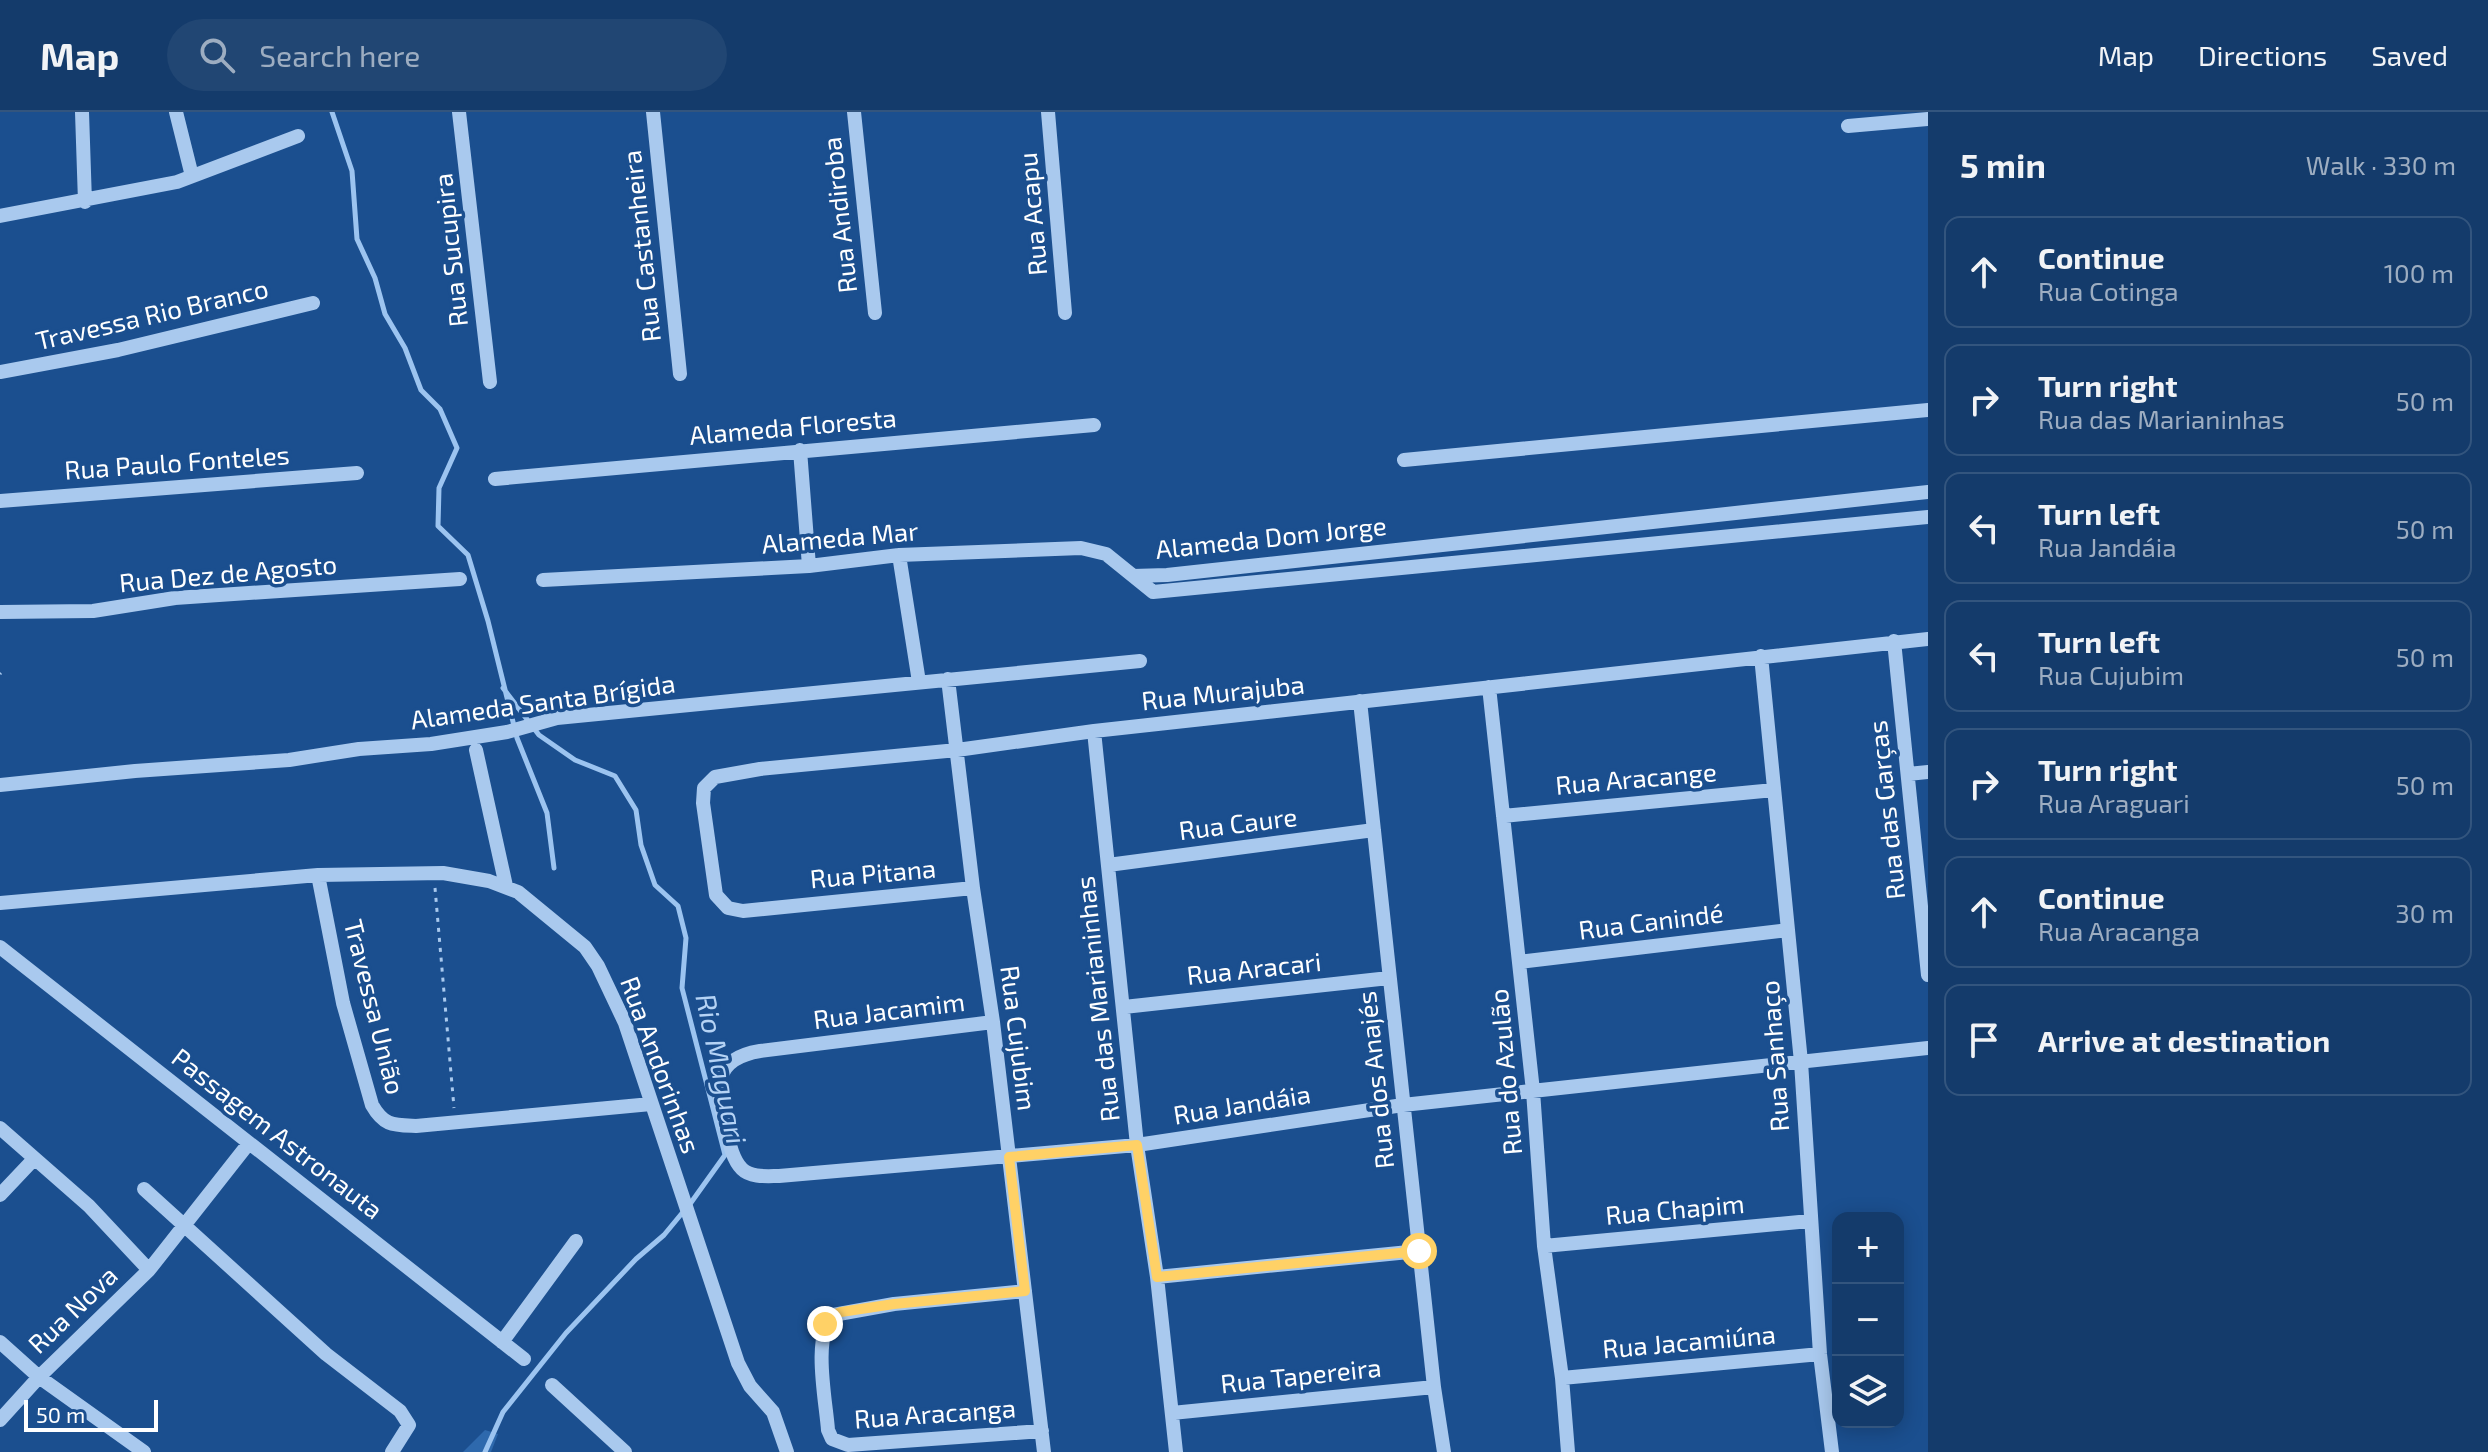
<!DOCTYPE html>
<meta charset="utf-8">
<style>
:root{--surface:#143b6b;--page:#214673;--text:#f1f3f6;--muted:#9dadc1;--line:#33557e}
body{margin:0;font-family:"Exo 2",sans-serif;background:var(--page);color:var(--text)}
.controls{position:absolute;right:24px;bottom:24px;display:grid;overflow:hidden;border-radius:16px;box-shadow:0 4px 20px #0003}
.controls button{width:72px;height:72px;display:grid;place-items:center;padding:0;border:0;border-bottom:2px solid var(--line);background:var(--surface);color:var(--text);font:40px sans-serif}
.scale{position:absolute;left:24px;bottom:20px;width:134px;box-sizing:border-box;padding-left:8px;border:4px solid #fff;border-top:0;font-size:22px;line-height:28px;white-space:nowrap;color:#fff;-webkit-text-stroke:6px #1b4f8f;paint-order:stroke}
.stop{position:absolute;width:24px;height:24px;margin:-18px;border:6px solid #ffd166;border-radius:50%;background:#fff}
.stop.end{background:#ffd166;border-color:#fff;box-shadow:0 2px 8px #0008}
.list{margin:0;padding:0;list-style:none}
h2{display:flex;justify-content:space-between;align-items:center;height:104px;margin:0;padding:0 32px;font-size:34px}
h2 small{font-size:26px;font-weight:400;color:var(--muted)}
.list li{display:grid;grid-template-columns:52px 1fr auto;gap:24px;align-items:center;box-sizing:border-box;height:112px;margin:0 16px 16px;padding:0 16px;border:2px solid var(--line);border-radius:16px}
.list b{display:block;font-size:30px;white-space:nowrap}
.list p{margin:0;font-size:26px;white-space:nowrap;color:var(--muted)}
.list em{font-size:26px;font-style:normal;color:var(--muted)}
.icon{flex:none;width:44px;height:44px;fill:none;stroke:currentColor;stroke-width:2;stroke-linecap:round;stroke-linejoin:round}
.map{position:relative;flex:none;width:1928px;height:1340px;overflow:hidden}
header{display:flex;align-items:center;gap:48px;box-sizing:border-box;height:112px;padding:0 40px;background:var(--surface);border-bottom:2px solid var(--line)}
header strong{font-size:38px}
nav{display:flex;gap:44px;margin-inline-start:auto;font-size:28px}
.search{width:560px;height:72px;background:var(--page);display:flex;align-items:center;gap:20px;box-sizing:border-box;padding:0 28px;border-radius:44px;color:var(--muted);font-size:30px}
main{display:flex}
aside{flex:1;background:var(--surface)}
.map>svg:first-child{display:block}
.green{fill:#2e69ad}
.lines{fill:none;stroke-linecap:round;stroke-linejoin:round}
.stream{stroke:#9cc4f0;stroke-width:5}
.path{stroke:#a9c9ee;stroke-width:3;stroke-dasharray:4 6;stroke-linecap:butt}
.minor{stroke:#a9c9ee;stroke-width:14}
.route{stroke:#ffd166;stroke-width:10}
.labels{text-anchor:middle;stroke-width:7;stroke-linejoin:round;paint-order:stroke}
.street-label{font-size:26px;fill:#fff;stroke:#1b4f8f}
.water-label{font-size:28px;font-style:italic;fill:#b5d3f5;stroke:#1b4f8f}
</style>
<header>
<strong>Map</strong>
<div class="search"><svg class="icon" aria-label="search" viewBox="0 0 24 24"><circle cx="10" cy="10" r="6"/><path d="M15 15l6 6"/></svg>Search here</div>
<nav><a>Map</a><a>Directions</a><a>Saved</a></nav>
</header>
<main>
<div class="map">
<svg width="1928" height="1340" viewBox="0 0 1928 1340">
<rect width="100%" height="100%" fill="#1b4f8f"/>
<path class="green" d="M485,1318L498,1322L491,1340H463Z"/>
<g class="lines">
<path class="stream" d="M332,0L352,59L357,127L375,166L385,202L405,236L421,278L440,297L457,336L439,376L438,414L468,443L488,509L517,626L547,701L554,756
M503,576L539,623L575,648L615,664L636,698L641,733L655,773L678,794L686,826L682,876L725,1043L690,1092
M485,1340L503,1300L566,1221L636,1147L664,1123L683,1100"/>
<path class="path" d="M0,562L1,561
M435,776L454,996"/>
<path class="minor" d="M82,0L85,90
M176,0L192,64
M459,0L490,270
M653,0L680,262
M854,0L875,201
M1048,0L1065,201
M1848,14L1928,7
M0,104L177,70L298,24
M0,260L118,238L313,191
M800,338L809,454
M1404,348L1928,298
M495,367L1094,313
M0,389L357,361
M899,443L919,570
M1133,464L1167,463L1928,380
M543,468L809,454L899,443L1081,436L1106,442L1153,480L1928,405
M0,500L93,499L175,486L460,467
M1894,529L1928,863
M1761,544L1801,950L1820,1242L1832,1340
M948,567L973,776L993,910L1044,1340
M1489,575L1533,979L1544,1134L1562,1266L1568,1340
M1360,589L1434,1275L1444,1340
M1094,619L1137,1033L1157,1165L1176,1340
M476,638L506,774
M1908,662L1928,660
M0,673L135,659L289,648L359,637L431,632L507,620L557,606L1140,549
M1503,704L1774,678
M1108,753L1374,718
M318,763L343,891L372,993C384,1014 393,1013 416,1014L651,992
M973,776L743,799L728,796L716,783L703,691L704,676L715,665L760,657L957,638L1094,619L1928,527
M0,791L318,763L443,761L489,769L518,780L585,835L598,854L625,911L738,1251L750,1274L773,1300L787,1340
M0,835L524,1247
M1519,850L1788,818
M1124,895L1389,866
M993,910L760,939C711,947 716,977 726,1016C729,1029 732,1047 742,1057C751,1066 768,1064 779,1064L1137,1033L1403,993L1928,936
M0,1016L89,1094L149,1158
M144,1077L326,1242L400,1299L409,1313L392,1340
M0,1083L34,1047
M1544,1134L1810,1109
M1157,1165L1419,1139
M1025,1179L894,1192L833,1203C812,1225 826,1289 828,1318L832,1327L848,1333L1042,1319
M0,1230L39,1265L144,1340
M502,1230L576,1129
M1562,1266L1820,1242
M552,1273L625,1340
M1172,1301L1434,1275
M0,1308L39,1265L149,1158L249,1031"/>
</g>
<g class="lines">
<path class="route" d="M825,1212L833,1203L841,1200L894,1192L1025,1179L1009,1045L1137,1033L1157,1165L1419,1139"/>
</g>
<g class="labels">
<g class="street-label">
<text transform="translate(1033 102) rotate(-95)" y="9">Rua Acapu</text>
<text transform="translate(840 103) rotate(-96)" y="9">Rua Andiroba</text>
<text transform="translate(642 134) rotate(-96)" y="9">Rua Castanheira</text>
<text transform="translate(451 138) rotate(-96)" y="9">Rua Sucupira</text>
<text transform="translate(152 203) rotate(-13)" y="9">Travessa Rio Branco</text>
<text transform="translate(793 315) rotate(-5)" y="9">Alameda Floresta</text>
<text transform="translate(177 351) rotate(-4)" y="9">Rua Paulo Fonteles</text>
<text transform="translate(840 426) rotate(-5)" y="9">Alameda Mar</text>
<text transform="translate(1271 426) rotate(-6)" y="9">Alameda Dom Jorge</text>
<text transform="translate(228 462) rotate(-5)" y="9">Rua Dez de Agosto</text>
<text transform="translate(1223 581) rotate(-6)" y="9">Rua Murajuba</text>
<text transform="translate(543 590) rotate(-8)" y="9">Alameda Santa Brígida</text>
<text transform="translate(1636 667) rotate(-5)" y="9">Rua Aracange</text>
<text transform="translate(1887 698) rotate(-96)" y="9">Rua das Garças</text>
<text transform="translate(1238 712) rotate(-7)" y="9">Rua Caure</text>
<text transform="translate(873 762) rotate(-5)" y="9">Rua Pitana</text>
<text transform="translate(1651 810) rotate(-7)" y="9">Rua Canindé</text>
<text transform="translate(1254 857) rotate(-6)" y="9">Rua Aracari</text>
<text transform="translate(1098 887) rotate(-96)" y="9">Rua das Marianinhas</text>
<text transform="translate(374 895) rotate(76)" y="9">Travessa União</text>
<text transform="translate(889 899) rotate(-7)" y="9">Rua Jacamim</text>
<text transform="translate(1018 926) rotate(83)" y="9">Rua Cujubim</text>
<text transform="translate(1775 944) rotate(-94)" y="9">Rua Sanhaço</text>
<text transform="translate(660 953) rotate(70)" y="9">Rua Andorinhas</text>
<text transform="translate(1506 960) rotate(-95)" y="9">Rua do Azulão</text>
<text transform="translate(1376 968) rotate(-96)" y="9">Rua dos Anajés</text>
<text transform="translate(1242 993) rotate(-9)" y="9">Rua Jandáia</text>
<text transform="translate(277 1022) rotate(38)" y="9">Passagem Astronauta</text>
<text transform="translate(1675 1098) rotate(-5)" y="9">Rua Chapim</text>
<text transform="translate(73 1198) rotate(-44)" y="9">Rua Nova</text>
<text transform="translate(1689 1230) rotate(-5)" y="9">Rua Jacamiúna</text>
<text transform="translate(1301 1264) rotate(-6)" y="9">Rua Tapereira</text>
<text transform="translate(935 1302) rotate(-4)" y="9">Rua Aracanga</text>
</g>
<g class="water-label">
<text transform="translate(721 957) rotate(78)" y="10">Rio Maguari</text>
</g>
</g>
</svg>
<div class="controls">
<button>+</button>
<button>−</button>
<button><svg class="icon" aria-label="layers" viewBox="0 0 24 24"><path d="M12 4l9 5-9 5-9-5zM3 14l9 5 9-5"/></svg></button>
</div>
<div class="scale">50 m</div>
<div class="stop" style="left:1419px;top:1139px"></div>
<div class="stop end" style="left:825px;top:1212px"></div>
</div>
<aside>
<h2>5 min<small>Walk · 330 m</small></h2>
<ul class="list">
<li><svg class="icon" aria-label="ahead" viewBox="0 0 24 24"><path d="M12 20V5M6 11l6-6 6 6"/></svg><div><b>Continue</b><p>Rua Cotinga</p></div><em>100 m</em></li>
<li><svg class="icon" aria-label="right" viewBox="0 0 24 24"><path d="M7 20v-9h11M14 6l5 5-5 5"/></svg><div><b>Turn right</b><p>Rua das Marianinhas</p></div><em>50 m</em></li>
<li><svg class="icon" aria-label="left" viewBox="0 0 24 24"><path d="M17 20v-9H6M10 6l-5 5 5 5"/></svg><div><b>Turn left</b><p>Rua Jandáia</p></div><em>50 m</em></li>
<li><svg class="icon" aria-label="left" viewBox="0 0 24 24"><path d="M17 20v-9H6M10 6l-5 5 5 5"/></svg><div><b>Turn left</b><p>Rua Cujubim</p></div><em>50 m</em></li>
<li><svg class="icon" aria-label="right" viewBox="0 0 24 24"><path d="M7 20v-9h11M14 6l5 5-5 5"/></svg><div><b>Turn right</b><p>Rua Araguari</p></div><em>50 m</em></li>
<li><svg class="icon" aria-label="ahead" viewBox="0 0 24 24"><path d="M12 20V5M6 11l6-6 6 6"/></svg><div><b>Continue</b><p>Rua Aracanga</p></div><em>30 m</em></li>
<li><svg class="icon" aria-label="arrive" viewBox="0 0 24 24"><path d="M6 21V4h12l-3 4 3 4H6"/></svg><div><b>Arrive at destination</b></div></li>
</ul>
</aside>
</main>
